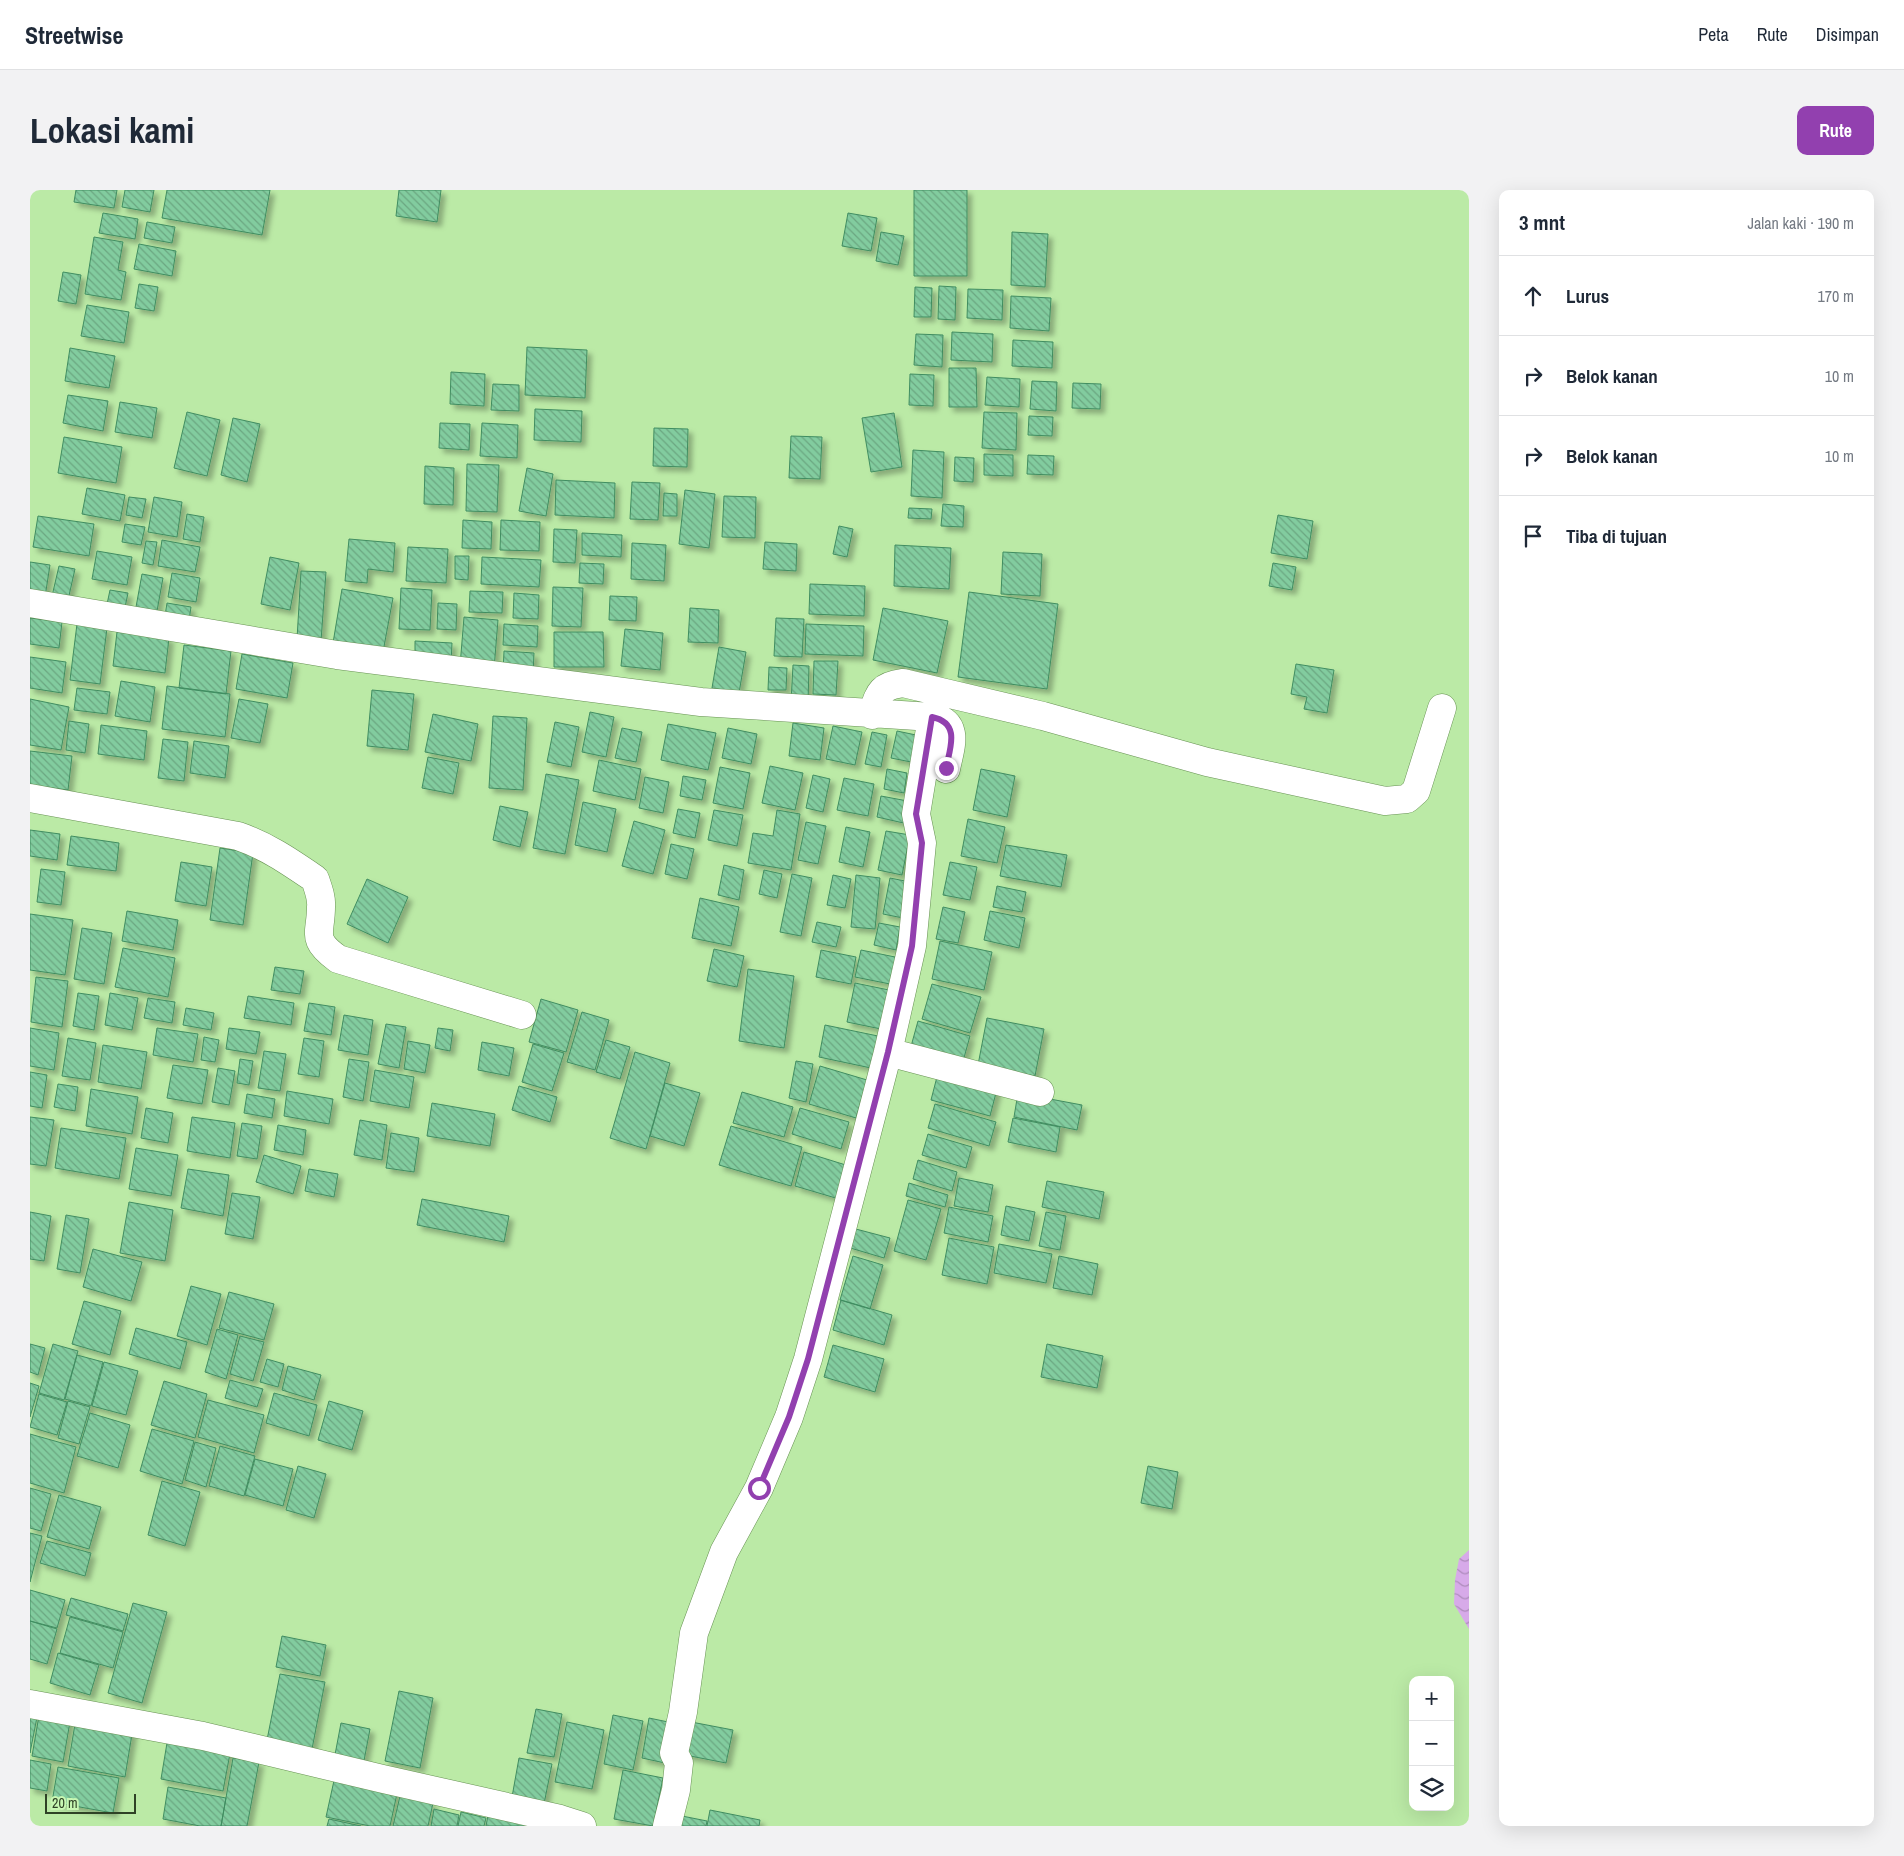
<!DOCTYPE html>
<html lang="id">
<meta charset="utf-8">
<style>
:root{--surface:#fff;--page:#f2f2f3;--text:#1f2937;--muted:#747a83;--line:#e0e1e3;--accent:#9240af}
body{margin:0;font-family:"Archivo Narrow",sans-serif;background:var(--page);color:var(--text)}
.controls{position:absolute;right:15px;bottom:15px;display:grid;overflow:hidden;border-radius:10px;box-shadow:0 5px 20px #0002}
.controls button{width:45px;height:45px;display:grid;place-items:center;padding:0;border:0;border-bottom:1px solid var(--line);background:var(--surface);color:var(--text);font:25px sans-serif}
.scale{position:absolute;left:15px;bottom:12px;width:91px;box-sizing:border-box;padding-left:5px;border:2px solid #2f4226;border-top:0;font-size:14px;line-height:18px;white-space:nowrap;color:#2f4226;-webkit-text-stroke:4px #c8f7b3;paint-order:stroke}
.stop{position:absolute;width:15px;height:15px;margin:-11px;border:4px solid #9240af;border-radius:50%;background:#fff}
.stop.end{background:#9240af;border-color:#fff;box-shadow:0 1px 5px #0008}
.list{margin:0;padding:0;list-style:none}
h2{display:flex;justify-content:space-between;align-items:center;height:65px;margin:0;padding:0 20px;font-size:21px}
h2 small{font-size:16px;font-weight:400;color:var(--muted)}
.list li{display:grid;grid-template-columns:32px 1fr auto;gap:15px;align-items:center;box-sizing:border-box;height:80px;padding:0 20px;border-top:1px solid var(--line)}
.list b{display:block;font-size:19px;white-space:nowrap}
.list em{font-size:16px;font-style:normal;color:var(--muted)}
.icon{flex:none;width:28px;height:28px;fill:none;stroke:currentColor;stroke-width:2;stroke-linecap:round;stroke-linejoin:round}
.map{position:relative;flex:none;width:1439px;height:1636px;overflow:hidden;border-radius:10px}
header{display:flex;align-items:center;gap:30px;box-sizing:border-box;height:70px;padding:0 25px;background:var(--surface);border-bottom:1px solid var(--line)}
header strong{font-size:24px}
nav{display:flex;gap:28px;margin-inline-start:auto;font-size:18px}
.intro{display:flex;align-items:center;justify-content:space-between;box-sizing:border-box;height:120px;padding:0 30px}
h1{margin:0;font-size:35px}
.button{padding:12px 22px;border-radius:10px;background:var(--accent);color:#fff;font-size:18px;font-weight:700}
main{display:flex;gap:30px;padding:0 30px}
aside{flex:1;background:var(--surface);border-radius:10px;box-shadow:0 5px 20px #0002}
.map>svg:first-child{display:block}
.water{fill:url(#water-waves)}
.building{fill:url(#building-back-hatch);stroke:#408d61;filter:url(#shadow)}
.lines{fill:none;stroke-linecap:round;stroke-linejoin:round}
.minor-casing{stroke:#679253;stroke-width:29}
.minor{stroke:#fff;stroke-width:28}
.route{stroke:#9240af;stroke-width:6}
</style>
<header>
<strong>Streetwise</strong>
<nav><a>Peta</a><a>Rute</a><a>Disimpan</a></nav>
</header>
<div class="intro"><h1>Lokasi kami</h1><a class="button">Rute</a></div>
<main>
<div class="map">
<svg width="1439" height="1636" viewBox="0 0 1439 1636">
<defs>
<pattern id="water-waves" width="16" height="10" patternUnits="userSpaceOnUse" patternTransform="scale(1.25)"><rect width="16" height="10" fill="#d7aae9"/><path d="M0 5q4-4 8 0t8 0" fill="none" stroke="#af8cbd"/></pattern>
<pattern id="building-back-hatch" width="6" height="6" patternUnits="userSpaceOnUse" patternTransform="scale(1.25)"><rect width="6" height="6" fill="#82cc9f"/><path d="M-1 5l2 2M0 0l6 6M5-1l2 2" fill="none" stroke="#6ba781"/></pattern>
<filter id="shadow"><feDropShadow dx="4.5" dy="4.5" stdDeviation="2.5" flood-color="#0004"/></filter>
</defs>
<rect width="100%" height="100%" fill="#bbeaa6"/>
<path class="water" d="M1439,1360V1439L1424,1414L1425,1390L1429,1369Z"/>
<path class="building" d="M46,0H87L84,18L44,12Z
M95,0H124L120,22L92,17Z
M137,0H240L232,45L132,28Z
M369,0H411L407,32L366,26Z
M884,0H937V86H884Z
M73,23L108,29L105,49L69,43Z
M818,23L847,28L841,61L812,56Z
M117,32L145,37L142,53L114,48Z
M851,42L874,46L868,75L846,71Z
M982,42L1018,44L1015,97L981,95Z
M64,47L93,52L88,80L96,82L91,110L55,104Z
M109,54L146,61L142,86L104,79Z
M33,82L51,85L46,114L28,111Z
M109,94L128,97L124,121L105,118Z
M909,96L926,97L925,130L908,129Z
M885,97L902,98L901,127H884Z
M938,99L973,100L972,130L937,128Z
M981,106L1021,108L1019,141L980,138Z
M57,115L99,122L94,153L51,146Z
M922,142L963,144L962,172L921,170Z
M886,144L913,145L912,177L884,175Z
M983,150L1023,152L1022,178L982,176Z
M497,157L557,160L555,208L495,205Z
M40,158L85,166L79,198L35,191Z
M919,178H946L947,217H919Z
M421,182L455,184L454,216L420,214Z
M880,184L904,185L903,216L879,215Z
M957,187L990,189L989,217L955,215Z
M1002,191L1027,192L1026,221L1000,219Z
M1043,193L1071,194L1070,219L1042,218Z
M463,194L489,195V221L461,220Z
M38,205L78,211L73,241L33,233Z
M90,212L127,218L122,248L85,242Z
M505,219L552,221L551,252L504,250Z
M157,222L190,230L177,286L144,278Z
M954,222L987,223L986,260L952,258Z
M864,223L872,277L841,282L832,228Z
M999,226L1023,227L1022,246L998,245Z
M203,228L230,234L217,292L191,285Z
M410,233L440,234L439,260L409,258Z
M452,233L488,235L487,268L450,266Z
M624,238L658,239L657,277L623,276Z
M761,246L792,247L790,289L759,288Z
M34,247L92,257L86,293L28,283Z
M883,260L914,262L912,308L881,306Z
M954,264L983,265V286L954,285Z
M998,265L1024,266L1023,285L997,284Z
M925,267L944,268L943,292L924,291Z
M437,274L469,275L467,322L436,321Z
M395,276L424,278L423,315L394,314Z
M497,278L523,284L516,326L489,321Z
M526,290L585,293L584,328L525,325Z
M602,292L630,293L628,330L600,329Z
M57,298L95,305L90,331L52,324Z
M655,300L685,304L679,358L649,354Z
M634,303L647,304V326H633Z
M694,306L726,307L725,348L692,347Z
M99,307L116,309L112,328L96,325Z
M124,307L152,312L147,347L118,342Z
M913,314L934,316L933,337L911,336Z
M879,318L902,319L901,329L878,328Z
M157,324L174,327L170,352L153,349Z
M1248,325L1283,331L1277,369L1241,363Z
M8,326L64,334L59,366L3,357Z
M433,330L462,332L461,359L432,358Z
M471,330L510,332L509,361L470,360Z
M95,334L115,337L111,355L92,352Z
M809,336L823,339L817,367L803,364Z
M524,339L547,340L545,373L523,372Z
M552,343L592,345L591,367L552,365Z
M319,349L365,353L363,382L338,379L337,393L315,391Z
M132,350L170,357L165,382L128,376Z
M116,351L127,352L123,375L112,373Z
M735,352L767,354L766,381L733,379Z
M602,353L636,355L634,391L601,389Z
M865,355L921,358L919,399L864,396Z
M378,357L418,359L416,393L376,391Z
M67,361L102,367L97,395L62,389Z
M973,362L1012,364L1010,406L971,404Z
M425,366H439L438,390L425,389Z
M240,367L269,373L260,420L231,414Z
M452,367L511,370L509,397L451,394Z
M0,372L20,375L15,407L0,405Z
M550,373L574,374L573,394L549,393Z
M1243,373L1266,377L1262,400L1239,396Z
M29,376L45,379L38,410L22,406Z
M271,381L296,382L291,451L267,449Z
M142,383L170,388L166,412L138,407Z
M112,384L133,388L127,421L106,417Z
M780,394L835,396L834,426L779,424Z
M523,397L553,398L551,437L522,436Z
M371,398L402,400L400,440L369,439Z
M312,399L363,408L353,462L303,453Z
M80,400L98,403L94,422L76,419Z
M440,401L473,402L472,423L439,422Z
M939,402L1028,414L1017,499L928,487Z
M484,403L509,405L508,429L483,428Z
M580,406L607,407L606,431L579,430Z
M137,413L161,417L158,437L134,432Z
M408,413L427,414L426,440L407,439Z
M660,418L689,420L688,453L658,452Z
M853,418L918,431L907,483L843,470Z
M434,427L468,430L464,479L430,476Z
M0,428L32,432L29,458L0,454Z
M746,428L774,429L772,467L744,466Z
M47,434L77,438L70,494L40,490Z
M474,434L508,436L507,457L473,455Z
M776,434L834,436L833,466L775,464Z
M595,439L633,443L630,480L591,476Z
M87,442L139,448L135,483L83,476Z
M524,442H573L574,477H524Z
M385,451L422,453L421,473L385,472Z
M154,455L201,461L196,504L149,498Z
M689,457L716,462L709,503L682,498Z
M474,461L504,463L503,484L473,482Z
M212,464L263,473L257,508L206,499Z
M0,467L36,472L32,503L0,498Z
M784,471H808L806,505L783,504Z
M1266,474L1304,480L1297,523L1274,519L1277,507L1261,504Z
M763,475L779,476L778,513L761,512Z
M739,477L757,478L756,500H738Z
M91,491L125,497L120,532L85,526Z
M137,496L200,504L195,547L132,539Z
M47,498L80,502L77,524L44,520Z
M342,500L384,504L378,560L337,556Z
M0,509L39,517L31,560L0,555Z
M209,509L238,514L230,553L201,548Z
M560,522L584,527L576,567L552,562Z
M403,524L448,534L441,571L395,562Z
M463,526L497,528L493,600L459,598Z
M39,531L59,534L55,563L36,560Z
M525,532L549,537L541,577L517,572Z
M763,533L794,538L790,570L759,566Z
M638,534L686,543L678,580L631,570Z
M71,535L117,541L114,570L68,564Z
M803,536L832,542L825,575L796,569Z
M592,538L612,542L606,572L585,568Z
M698,538L727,544L721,574L692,568Z
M867,541L886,545L881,572L861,568Z
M842,542L857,545L851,577L835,574Z
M133,549L158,552L154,591L128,588Z
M164,551L199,556L195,588L160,583Z
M0,561L42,566L38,600L0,595Z
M398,567L429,573L423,604L392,598Z
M569,570L611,579L605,610L563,601Z
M740,576L773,583L765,620L732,613Z
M690,577L720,583L713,619L683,613Z
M857,579L877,583L874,603L854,599Z
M951,579L985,586L977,627L943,620Z
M516,584L549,590L535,664L503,658Z
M783,585L800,589L793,622L776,618Z
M653,586L676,590L672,610L650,606Z
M615,587L639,592L633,623L609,618Z
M814,588L844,594L838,626L807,620Z
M851,606L883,612L878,634L847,627Z
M553,612L586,619L577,662L545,655Z
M470,616L498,622L490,657L463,650Z
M648,619L670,623L665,648L643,643Z
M684,620L713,625L707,656L678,650Z
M747,620L770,624L761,680L718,673L723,643L743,646Z
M938,629L975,637L967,673L931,666Z
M604,631L635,640L623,684L592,676Z
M776,632L796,636L788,674L768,670Z
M816,637L840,642L833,677L809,672Z
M0,640L30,644L27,670L0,666Z
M856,641L880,645L872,685L848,680Z
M41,646L89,653L86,681L37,675Z
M641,654L664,659L657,689L635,684Z
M976,655L1037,665L1031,697L970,686Z
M190,658L223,663L213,735L180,730Z
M151,672L182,677L176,716L145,711Z
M920,672L947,677L940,710L913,705Z
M694,675L714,680L709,710L688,705Z
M11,679L35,682L31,715L7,712Z
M734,680L752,684L747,708L729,704Z
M762,684L782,688L771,746L750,742Z
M803,685L821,689L815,718L797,715Z
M826,685L850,688L845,739L821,737Z
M860,688L880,692L873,728L853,724Z
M337,689L378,707L358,753L317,734Z
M967,696L996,702L992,722L963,717Z
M670,708L709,717L701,756L662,748Z
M913,717L935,722L928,753L906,749Z
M97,721L148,730L143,760L92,751Z
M960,721L995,728L989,758L954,750Z
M0,724L43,730L35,785L0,780Z
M787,732L811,737L806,757L782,752Z
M849,733L870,737L866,760L844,755Z
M52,738L82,743L74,794L44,789Z
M910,751L962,762L954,800L902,789Z
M93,758L145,768L138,807L85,797Z
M684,759L714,766L707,797L677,791Z
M791,760L826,767L821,794L786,787Z
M831,760L870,768L865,795L825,787Z
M245,777L274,781L270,804L241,800Z
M718,779L764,786L754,858L709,851Z
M6,787L38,791L32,837L1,832Z
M825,793L859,800L851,839L817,832Z
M902,794L951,807L940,843L892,829Z
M48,803L69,806L64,840L43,836Z
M80,803L108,808L102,840L75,835Z
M218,806L264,813L261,835L214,828Z
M118,808L145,812L142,833L114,828Z
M511,809L548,820L536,862L499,852Z
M279,813L305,817L301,845L274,841Z
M156,818L184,823L181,840L153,835Z
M552,822L579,830L565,880L537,872Z
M314,825L343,830L338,865L308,860Z
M957,828L1014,839L1005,886L948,875Z
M888,831L940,846L932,875L880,860Z
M356,834L376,837L369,878L348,874Z
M795,835L848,846L841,878L789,867Z
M0,838L29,843L24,880L0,876Z
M127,838L168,844L163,872L123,865Z
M199,838L230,842L226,864L196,859Z
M408,838L423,840L420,861L405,858Z
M174,847L189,850L185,872L171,870Z
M38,848L66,853L60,890L32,886Z
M274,848L294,851L289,887L268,884Z
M576,850L600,857L590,889L566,882Z
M378,851L400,855L395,883L374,879Z
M452,852L484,858L479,886L448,880Z
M503,854L534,863L522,901L492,892Z
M73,855L117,862L111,899L68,892Z
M234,861L256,864L250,901L228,898Z
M605,862L640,873L616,959L580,948Z
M210,869L223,871L219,895L207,893Z
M319,869L339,872L333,911L313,907Z
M766,871L783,874L776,912L759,908Z
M143,875L178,880L172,914L137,908Z
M790,876L837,890L826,928L779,914Z
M188,878L205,881L199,915L182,912Z
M345,880L384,887L379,918L340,911Z
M0,882L17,885L12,918L0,916Z
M908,883L967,899L960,926L901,910Z
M635,893L670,903L654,956L620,946Z
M28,894L48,897L45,921L24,917Z
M489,896L527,907L520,932L482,920Z
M61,899L108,907L102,944L56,936Z
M257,901L303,909L299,934L254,926Z
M712,902L763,917L754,947L703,933Z
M988,903L1052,915L1047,940L984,927Z
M217,904L245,909L242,928L214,923Z
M402,913L465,924L460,956L397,946Z
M905,914L966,932L959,956L898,938Z
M116,918L143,923L138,953L111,948Z
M770,918L819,932L811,959L762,944Z
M0,927L24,930L16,976L0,974Z
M162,927L205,933L200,968L157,961Z
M983,928L1030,937L1026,962L978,952Z
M330,930L357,935L352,970L324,965Z
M212,933L232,936L227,969L207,966Z
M248,935L276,940L273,965L244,960Z
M701,936L772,957L761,996L689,975Z
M31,938L96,948L89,989L25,978Z
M361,943L389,948L384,982L356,978Z
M898,944L942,957L936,978L892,965Z
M106,958L148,965L141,1006L99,999Z
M774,962L819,976L809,1009L765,996Z
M234,965L271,976L263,1004L226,992Z
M888,970L927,982L922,1001L883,989Z
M158,979L199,985L193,1026L151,1018Z
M279,979L308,984L304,1007L275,1001Z
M929,988L963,995L958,1022L924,1016Z
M1017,991L1074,1002L1069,1029L1012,1017Z
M879,993L918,1005L915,1017L876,1006Z
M202,1003L230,1007L223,1049L195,1044Z
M392,1009L479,1026L474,1052L387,1035Z
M878,1010L911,1019L896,1070L864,1061Z
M99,1012L143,1020L135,1071L90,1063Z
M976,1016L1005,1022L999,1051L971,1045Z
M919,1017L963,1026L958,1052L914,1043Z
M0,1022L21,1026L14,1071L0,1069Z
M1016,1022L1036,1026L1030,1060L1009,1056Z
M36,1025L59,1029L50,1083L27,1079Z
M822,1038L860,1048L854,1068L817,1057Z
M919,1048L964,1057L957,1094L912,1085Z
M969,1054L1022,1064L1016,1093L964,1083Z
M63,1059L112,1072L101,1111L53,1097Z
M823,1066L853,1075L840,1119L810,1110Z
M1029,1066L1068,1074L1062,1105L1023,1098Z
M161,1096L191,1104L177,1155L147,1146Z
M199,1102L244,1114L234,1150L189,1138Z
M811,1110L862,1125L854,1155L803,1140Z
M54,1111L91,1121L80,1165L42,1154Z
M106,1138L157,1152L150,1179L99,1164Z
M187,1139L208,1145L196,1189L175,1182Z
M210,1146L234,1152L223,1191L200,1184Z
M0,1154L15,1158L8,1185L0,1182Z
M23,1154L48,1161L34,1210L9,1203Z
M1017,1154L1073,1166L1067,1198L1011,1187Z
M803,1155L854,1169L845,1202L794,1187Z
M47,1165L73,1172L61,1216L35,1209Z
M237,1169L254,1174L248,1197L230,1192Z
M74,1172L108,1181L96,1225L62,1216Z
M258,1176L291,1185L284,1210L252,1200Z
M200,1190L233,1199L227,1217L195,1208Z
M134,1191L177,1204L165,1248L121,1235Z
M0,1193L9,1196L0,1227Z
M244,1203L287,1215L279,1246L236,1233Z
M9,1204L37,1212L27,1245L0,1237Z
M178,1210L234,1225L224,1263L168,1247Z
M38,1211L60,1217L49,1254L28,1248Z
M299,1211L333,1221L322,1260L288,1250Z
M60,1223L100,1235L88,1278L47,1266Z
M122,1239L164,1251L152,1294L110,1281Z
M0,1244L46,1257L34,1303L0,1293Z
M165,1252L186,1258L176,1297L155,1290Z
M190,1256L225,1266L214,1306L179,1296Z
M225,1269L263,1279L253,1316L215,1305Z
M268,1276L296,1284L284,1328L256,1320Z
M1118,1276L1148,1282L1142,1319L1111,1313Z
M132,1291L170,1302L155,1356L118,1345Z
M0,1298L21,1304L11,1341L0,1338Z
M29,1305L71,1317L59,1359L17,1347Z
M0,1343L12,1346L0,1392Z
M17,1351L61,1363L55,1386L10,1373Z
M0,1400L35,1410L27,1438L0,1431Z
M41,1408L98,1424L93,1441L36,1425Z
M103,1413L137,1422L112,1513L78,1503Z
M40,1427L93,1442L83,1478L30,1463Z
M0,1431L27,1439L17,1474L0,1469Z
M252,1446L296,1455L290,1486L246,1477Z
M28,1463L69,1475L60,1505L20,1493Z
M250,1484L295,1492L282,1559L237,1550Z
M369,1501L403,1508L390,1578L355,1571Z
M506,1519L532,1524L524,1567L497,1563Z
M0,1520L8,1522L0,1563Z
M10,1520L41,1526L33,1572L2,1566Z
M583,1525L613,1531L603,1580L574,1574Z
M46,1528L103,1538L95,1587L38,1576Z
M619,1528L643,1533L635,1573L612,1568Z
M656,1531L703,1540L696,1573L650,1564Z
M537,1532L574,1540L562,1599L525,1592Z
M311,1533L340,1539L333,1576L304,1570Z
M138,1547L201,1558L193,1601L131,1589Z
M203,1568L229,1572L217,1636H191Z
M489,1568L522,1574L514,1614L482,1607Z
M0,1570L21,1574L17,1601L0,1598Z
M28,1577L89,1588L83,1623L22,1612Z
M593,1580L633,1588L623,1636L584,1629Z
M305,1586L368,1599L360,1636H340L296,1627Z
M138,1597L196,1608L191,1636H170L133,1629Z
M370,1606L403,1613L398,1636H363Z
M404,1619L429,1625L427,1636H401Z
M459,1620L499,1636H456Z
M680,1620L730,1630L729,1636H677Z
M431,1622L456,1628L454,1636H428Z
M642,1624L677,1631L676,1636H639Z
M299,1629L331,1636H297Z"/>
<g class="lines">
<g class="minor-casing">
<path id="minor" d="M0,413L307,465L671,512L902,527C931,533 920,558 916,579
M842,525C849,504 849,496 873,493L1013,526L1177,572L1355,611L1377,609L1386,601L1412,518
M0,608L208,646C237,656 260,672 285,689C288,698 292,708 291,717C291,744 280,749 308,769L492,825
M858,862L1010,902
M0,1514L173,1546L353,1589L530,1629L552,1636
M637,1636L646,1600L649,1573L644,1563L653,1522L664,1443L694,1362L729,1298L759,1227L778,1169L858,862L882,756L892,653L886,624L902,527"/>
</g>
<use href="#minor" class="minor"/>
</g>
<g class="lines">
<path class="route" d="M729,1298L759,1227L778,1169L858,862L882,756L892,653L886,624L902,527C931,533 920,558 916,578"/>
</g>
</svg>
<div class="controls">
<button>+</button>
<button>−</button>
<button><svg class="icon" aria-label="layers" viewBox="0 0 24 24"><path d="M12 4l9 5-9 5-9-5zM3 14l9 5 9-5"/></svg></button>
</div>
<div class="scale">20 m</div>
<div class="stop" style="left:729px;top:1298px"></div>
<div class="stop end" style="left:916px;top:578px"></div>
</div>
<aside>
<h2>3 mnt<small>Jalan kaki · 190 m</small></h2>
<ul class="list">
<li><svg class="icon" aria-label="ahead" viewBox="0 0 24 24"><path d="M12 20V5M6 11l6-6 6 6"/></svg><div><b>Lurus</b></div><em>170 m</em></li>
<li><svg class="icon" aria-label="right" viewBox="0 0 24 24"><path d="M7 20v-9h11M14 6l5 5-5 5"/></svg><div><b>Belok kanan</b></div><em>10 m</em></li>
<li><svg class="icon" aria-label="right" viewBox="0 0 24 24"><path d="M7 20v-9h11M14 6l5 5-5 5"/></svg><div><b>Belok kanan</b></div><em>10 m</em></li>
<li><svg class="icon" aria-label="arrive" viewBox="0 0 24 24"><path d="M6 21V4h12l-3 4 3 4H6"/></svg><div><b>Tiba di tujuan</b></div></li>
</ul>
</aside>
</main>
